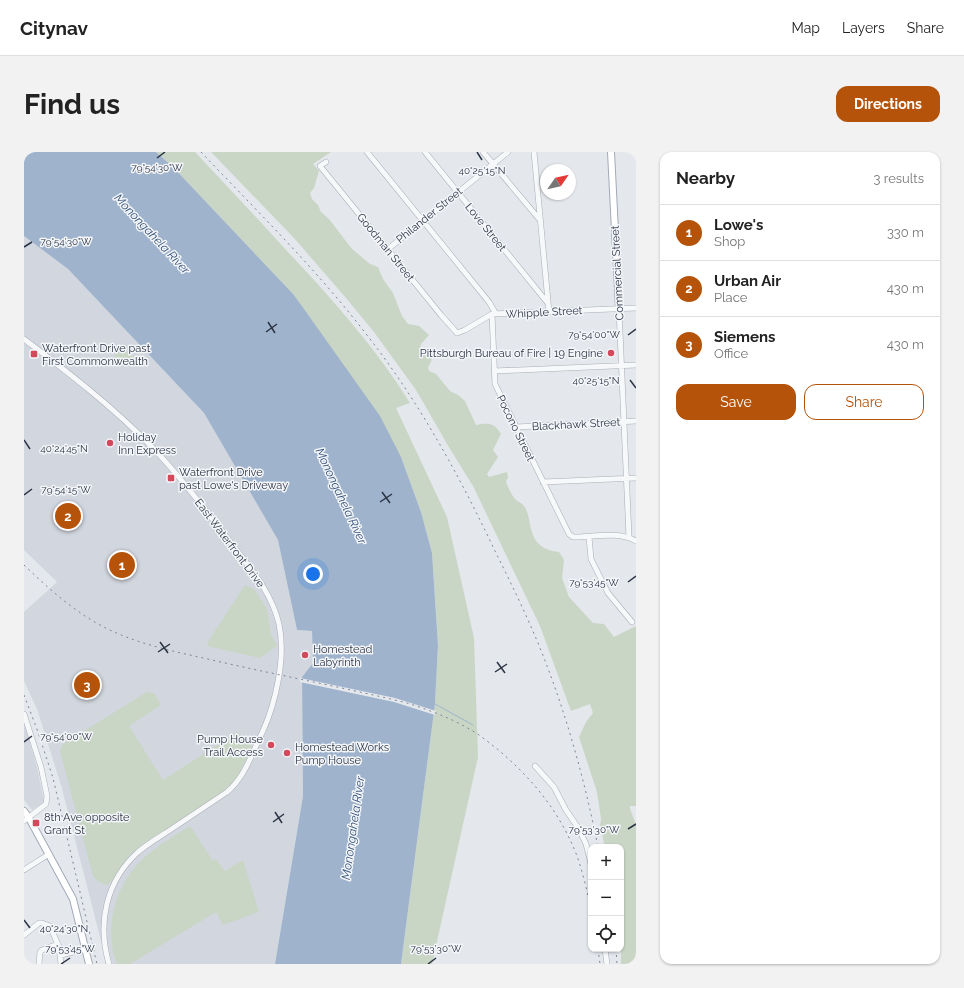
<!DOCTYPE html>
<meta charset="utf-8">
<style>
:root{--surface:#fff;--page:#f2f2f2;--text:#222;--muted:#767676;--line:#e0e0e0;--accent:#b45309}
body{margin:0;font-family:Raleway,sans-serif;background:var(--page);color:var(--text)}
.controls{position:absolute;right:12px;bottom:12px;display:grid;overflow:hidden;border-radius:8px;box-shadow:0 1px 3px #0004}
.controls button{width:36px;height:36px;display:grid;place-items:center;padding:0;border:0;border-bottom:1px solid var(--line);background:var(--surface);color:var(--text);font:20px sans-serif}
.compass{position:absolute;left:516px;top:12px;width:36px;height:36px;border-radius:50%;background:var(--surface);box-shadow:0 1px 3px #0004;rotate:56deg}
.you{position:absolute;left:289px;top:422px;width:14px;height:14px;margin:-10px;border:3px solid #fff;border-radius:50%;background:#1a73e8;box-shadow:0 0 0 6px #1a73e833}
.badge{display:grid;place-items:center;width:26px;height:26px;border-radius:50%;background:var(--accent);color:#fff;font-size:13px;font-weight:700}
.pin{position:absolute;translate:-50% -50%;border:2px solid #fff;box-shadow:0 1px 4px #0006}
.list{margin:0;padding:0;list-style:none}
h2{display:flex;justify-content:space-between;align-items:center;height:52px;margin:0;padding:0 16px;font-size:17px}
h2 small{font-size:13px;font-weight:400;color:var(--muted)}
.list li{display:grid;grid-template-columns:26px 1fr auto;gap:12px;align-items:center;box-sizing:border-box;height:56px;padding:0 16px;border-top:1px solid var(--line)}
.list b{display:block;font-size:15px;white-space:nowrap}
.list p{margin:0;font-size:13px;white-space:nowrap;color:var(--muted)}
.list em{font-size:13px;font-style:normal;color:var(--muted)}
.actions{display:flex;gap:8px;padding:12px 16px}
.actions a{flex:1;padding:9px 0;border:1px solid var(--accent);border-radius:12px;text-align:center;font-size:14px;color:var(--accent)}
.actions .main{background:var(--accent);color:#fff}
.icon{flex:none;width:22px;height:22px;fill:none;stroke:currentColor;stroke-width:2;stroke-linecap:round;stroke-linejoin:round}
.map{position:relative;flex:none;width:612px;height:812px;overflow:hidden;border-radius:12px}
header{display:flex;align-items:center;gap:24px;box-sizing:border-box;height:56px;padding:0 20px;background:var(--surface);border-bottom:1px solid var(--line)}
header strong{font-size:19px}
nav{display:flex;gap:22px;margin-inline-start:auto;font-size:14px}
.intro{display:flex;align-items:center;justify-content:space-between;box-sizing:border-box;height:96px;padding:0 24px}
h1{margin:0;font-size:28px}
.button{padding:10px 18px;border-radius:12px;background:var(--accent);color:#fff;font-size:14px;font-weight:700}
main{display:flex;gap:24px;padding:0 24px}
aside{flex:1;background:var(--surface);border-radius:12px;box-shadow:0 1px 3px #0004}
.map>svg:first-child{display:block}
.built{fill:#d2d6de}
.green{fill:#c9d6c5}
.water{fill:#9fb4cc}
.pier{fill:#e4e7ec}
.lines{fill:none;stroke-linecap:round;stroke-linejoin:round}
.stream{stroke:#9fb4cc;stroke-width:1}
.minor-casing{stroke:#a9aeb7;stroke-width:6}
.major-casing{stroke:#a3abb8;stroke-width:8}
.minor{stroke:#f7f8fa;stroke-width:5}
.major{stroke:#fff;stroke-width:6}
.rail{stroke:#7d8696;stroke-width:1;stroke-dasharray:2 4;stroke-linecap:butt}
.ticks{fill:none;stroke:#2b3445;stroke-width:1.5}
.poi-dot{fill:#d1495b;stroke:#f4f6f9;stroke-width:1.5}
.labels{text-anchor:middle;stroke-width:3;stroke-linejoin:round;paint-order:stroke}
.street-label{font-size:11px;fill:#2b3445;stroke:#f4f6f9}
.poi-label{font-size:11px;fill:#2b3445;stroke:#f4f6f9;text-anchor:start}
.water-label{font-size:12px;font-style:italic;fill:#34527a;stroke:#f4f6f9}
.ticks-label{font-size:10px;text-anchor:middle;fill:#2b3445;stroke:#f4f6f9;stroke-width:3;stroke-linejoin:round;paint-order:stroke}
</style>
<header>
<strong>Citynav</strong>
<nav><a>Map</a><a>Layers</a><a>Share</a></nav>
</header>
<div class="intro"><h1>Find us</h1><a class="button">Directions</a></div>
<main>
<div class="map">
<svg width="612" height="812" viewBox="0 0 612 812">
<rect width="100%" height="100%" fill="#e4e7ec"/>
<path class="built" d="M0,84L44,117L180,261L254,388L273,478L288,479L289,511L278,525L279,644L251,812H83L37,633L13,557L0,529V460L33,430L0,398Z
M0,570L14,619L20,650L8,658L0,648Z"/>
<path class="green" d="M132,0H171C202,33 233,66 264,100C309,148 352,196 386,251L372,256L423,365L450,486L454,605L408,812H377L411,552L414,493L408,401L397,360L377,305L270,143L149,15Z
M187,0H307L289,12L295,19L290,36L286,41L288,47L294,53L297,60L305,67L328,97L346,112L354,115L359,127L369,141L378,164L384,172L395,174L405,183L397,192L396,196L400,200L408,202L407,210L404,215L405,219L412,222L426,239L434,243L441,249L452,273C464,271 470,270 477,282L469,298L474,305L463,322L465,325L483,320L484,325L482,330C484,335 487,342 491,347C495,351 498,350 502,357C504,362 505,367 506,372C509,390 517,398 535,400L540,408L538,426L545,445L569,471L580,472L590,485L612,474V654H606C606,660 611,667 612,674V812H597V695H581L576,674L577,667L573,640L555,585L562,570L569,561L566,552L547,559L516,474L449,334L426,297L392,238L350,180L322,146L270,86Z
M98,195L110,205L101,215L89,205Z
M221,433L230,437L243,457L247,482L253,494L236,506L183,494L185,488Z
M123,540L130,541L137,553L105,574L139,628L214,580L220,588L226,592L228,596L212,627L202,638L118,693L106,703L88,729L83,733L75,730L69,724L36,599L39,592Z
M166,674L189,709L192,707L201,719L219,708L235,760L199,773L192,760L106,812H93C91,806 88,800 88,794C84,757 98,722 127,700C139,690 153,682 166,674Z"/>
<path class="water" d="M0,0H132L149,15L270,143L356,264L377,305L397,360L408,401L414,493L411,552L377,812H251L279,644L278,525L289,511L288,479L273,478L254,388L180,261L44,117L0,84Z"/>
<path class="pier" d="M276,526L371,546L412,559L411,563L370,550L276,530Z"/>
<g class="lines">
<path class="stream" d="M411,552L449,573"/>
<g class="minor-casing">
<path id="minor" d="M343,0L465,150L472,162
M401,0L523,150
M459,0L516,68
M510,0L525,160
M302,10L296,14L417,163L433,181L441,178L468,162L612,156
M364,97L484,0
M595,157L605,385
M468,162L471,232L545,382L549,385C569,385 594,379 612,389
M0,187C45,221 89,255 129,296C156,324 180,356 204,387C224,414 247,438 255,472C262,505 252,551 238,581C228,601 221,625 203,640C185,652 167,664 149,676C137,684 125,691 114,700C82,729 73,771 85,812
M470,219L612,213
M492,275L612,269
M519,330L612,326
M565,385L567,407L584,441L608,470
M0,562L17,615L23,644L22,652L0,669
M511,614L530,635L542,658L555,677L562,692L567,712
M0,718L25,702
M0,783L15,771H18L26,774L35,795L37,812
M581,797L583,812
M37,803L61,797
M15,812L16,800L18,798L34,792"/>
</g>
<g class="major-casing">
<path id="major" d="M587,0L595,157
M0,659L5,666L49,747L65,812"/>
</g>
<use href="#minor" class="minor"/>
<use href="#major" class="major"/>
<path class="rail" d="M177,0C232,58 290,115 339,178C393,246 434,321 471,399C486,429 501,460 514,491C541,557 560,625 574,695
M0,413C23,435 47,457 76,473C111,492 149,499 188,508C253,523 318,535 383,551C405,558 427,566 447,578C456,583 464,590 472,596C508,626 536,660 553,704C559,721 563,739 567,757
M0,543L14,580L29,626L73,812
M574,797L576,812
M592,797L593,812"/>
</g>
<path class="ticks" d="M453,0L458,8M133,6L141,0M0,95L8,90M244,170L251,181M242,180L253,172M604,183L612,177M606,228L612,236M0,288L6,297M358,340L366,351M0,343L8,337M356,350L368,342M604,430L612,424M136,490L144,501M134,500L146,492M473,510L481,521M471,520L483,512M0,590L8,584M251,660L258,671M249,670L260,662M604,677L612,672M0,768L6,776M37,812L46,806M404,812L412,806"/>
<g class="poi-dot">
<circle cx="587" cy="201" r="4"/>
<rect x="6" y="198" width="8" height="8" rx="2"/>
<circle cx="86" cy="291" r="4"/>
<rect x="143" y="322" width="8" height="8" rx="2"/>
<circle cx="281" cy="503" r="4"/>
<circle cx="247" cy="593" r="4"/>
<circle cx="263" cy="601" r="4"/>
<rect x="8" y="667" width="8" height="8" rx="2"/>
</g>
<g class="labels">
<g class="street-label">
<text transform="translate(405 63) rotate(-39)" y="4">Philander Street</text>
<text transform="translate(462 75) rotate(51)" y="4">Love Street</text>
<text transform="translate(362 95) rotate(51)" y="4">Goodman Street</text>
<text transform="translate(593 121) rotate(-93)" y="4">Commercial Street</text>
<text transform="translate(520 160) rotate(-3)" y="4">Whipple Street</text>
<text transform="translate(552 272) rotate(-3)" y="4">Blackhawk Street</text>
<text transform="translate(492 276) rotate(64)" y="4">Pocono Street</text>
<text transform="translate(206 391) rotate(53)" y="4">East Waterfront Drive</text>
</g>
<g class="poi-label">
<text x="18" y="200">Waterfront Drive past<tspan x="18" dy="13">First Commonwealth</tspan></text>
<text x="579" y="205" text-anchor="end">Pittsburgh Bureau of Fire | 19 Engine</text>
<text x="94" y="289">Holiday<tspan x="94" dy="13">Inn Express</tspan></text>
<text x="155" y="324">Waterfront Drive<tspan x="155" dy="13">past Lowe's Driveway</tspan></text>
<text x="289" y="501">Homestead<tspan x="289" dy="13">Labyrinth</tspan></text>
<text x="239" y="591" text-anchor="end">Pump House<tspan x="239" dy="13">Trail Access</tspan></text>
<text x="271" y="599">Homestead Works<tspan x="271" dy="13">Pump House</tspan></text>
<text x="20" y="669">8th Ave opposite<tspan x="20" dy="13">Grant St</tspan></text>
</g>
<g class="water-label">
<text transform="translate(128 82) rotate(47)" y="4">Monongahela River</text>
<text transform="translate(317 344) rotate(65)" y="4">Monongahela River</text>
<text transform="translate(329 676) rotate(-82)" y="4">Monongahela River</text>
</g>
</g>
<g class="ticks-label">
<text x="133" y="19">79°54'30"W</text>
<text x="458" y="22">40°25'15"N</text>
<text x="42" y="93">79°54'30"W</text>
<text x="570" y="186">79°54'00"W</text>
<text x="572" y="232">40°25'15"N</text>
<text x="40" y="300">40°24'45"N</text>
<text x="42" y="341">79°54'15"W</text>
<text x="570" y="434">79°53'45"W</text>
<text x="42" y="588">79°54'00"W</text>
<text x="570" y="681">79°53'30"W</text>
<text x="40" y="780">40°24'30"N</text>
<text x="46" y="800">79°53'45"W</text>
<text x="412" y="800">79°53'30"W</text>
</g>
</svg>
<div class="controls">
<button>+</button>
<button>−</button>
<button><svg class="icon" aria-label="locate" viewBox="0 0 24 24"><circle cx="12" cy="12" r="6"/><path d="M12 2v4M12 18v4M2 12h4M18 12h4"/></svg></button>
</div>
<svg class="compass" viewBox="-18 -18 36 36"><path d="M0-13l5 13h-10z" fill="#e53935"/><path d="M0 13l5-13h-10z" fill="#767676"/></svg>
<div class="you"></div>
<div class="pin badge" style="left:98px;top:413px">1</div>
<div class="pin badge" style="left:44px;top:364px">2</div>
<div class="pin badge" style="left:63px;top:533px">3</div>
</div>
<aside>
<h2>Nearby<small>3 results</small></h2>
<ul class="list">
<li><span class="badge">1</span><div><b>Lowe's</b><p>Shop</p></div><em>330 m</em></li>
<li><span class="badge">2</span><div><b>Urban Air</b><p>Place</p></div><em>430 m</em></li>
<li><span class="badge">3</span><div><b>Siemens</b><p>Office</p></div><em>430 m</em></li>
</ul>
<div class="actions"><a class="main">Save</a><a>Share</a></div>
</aside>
</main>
